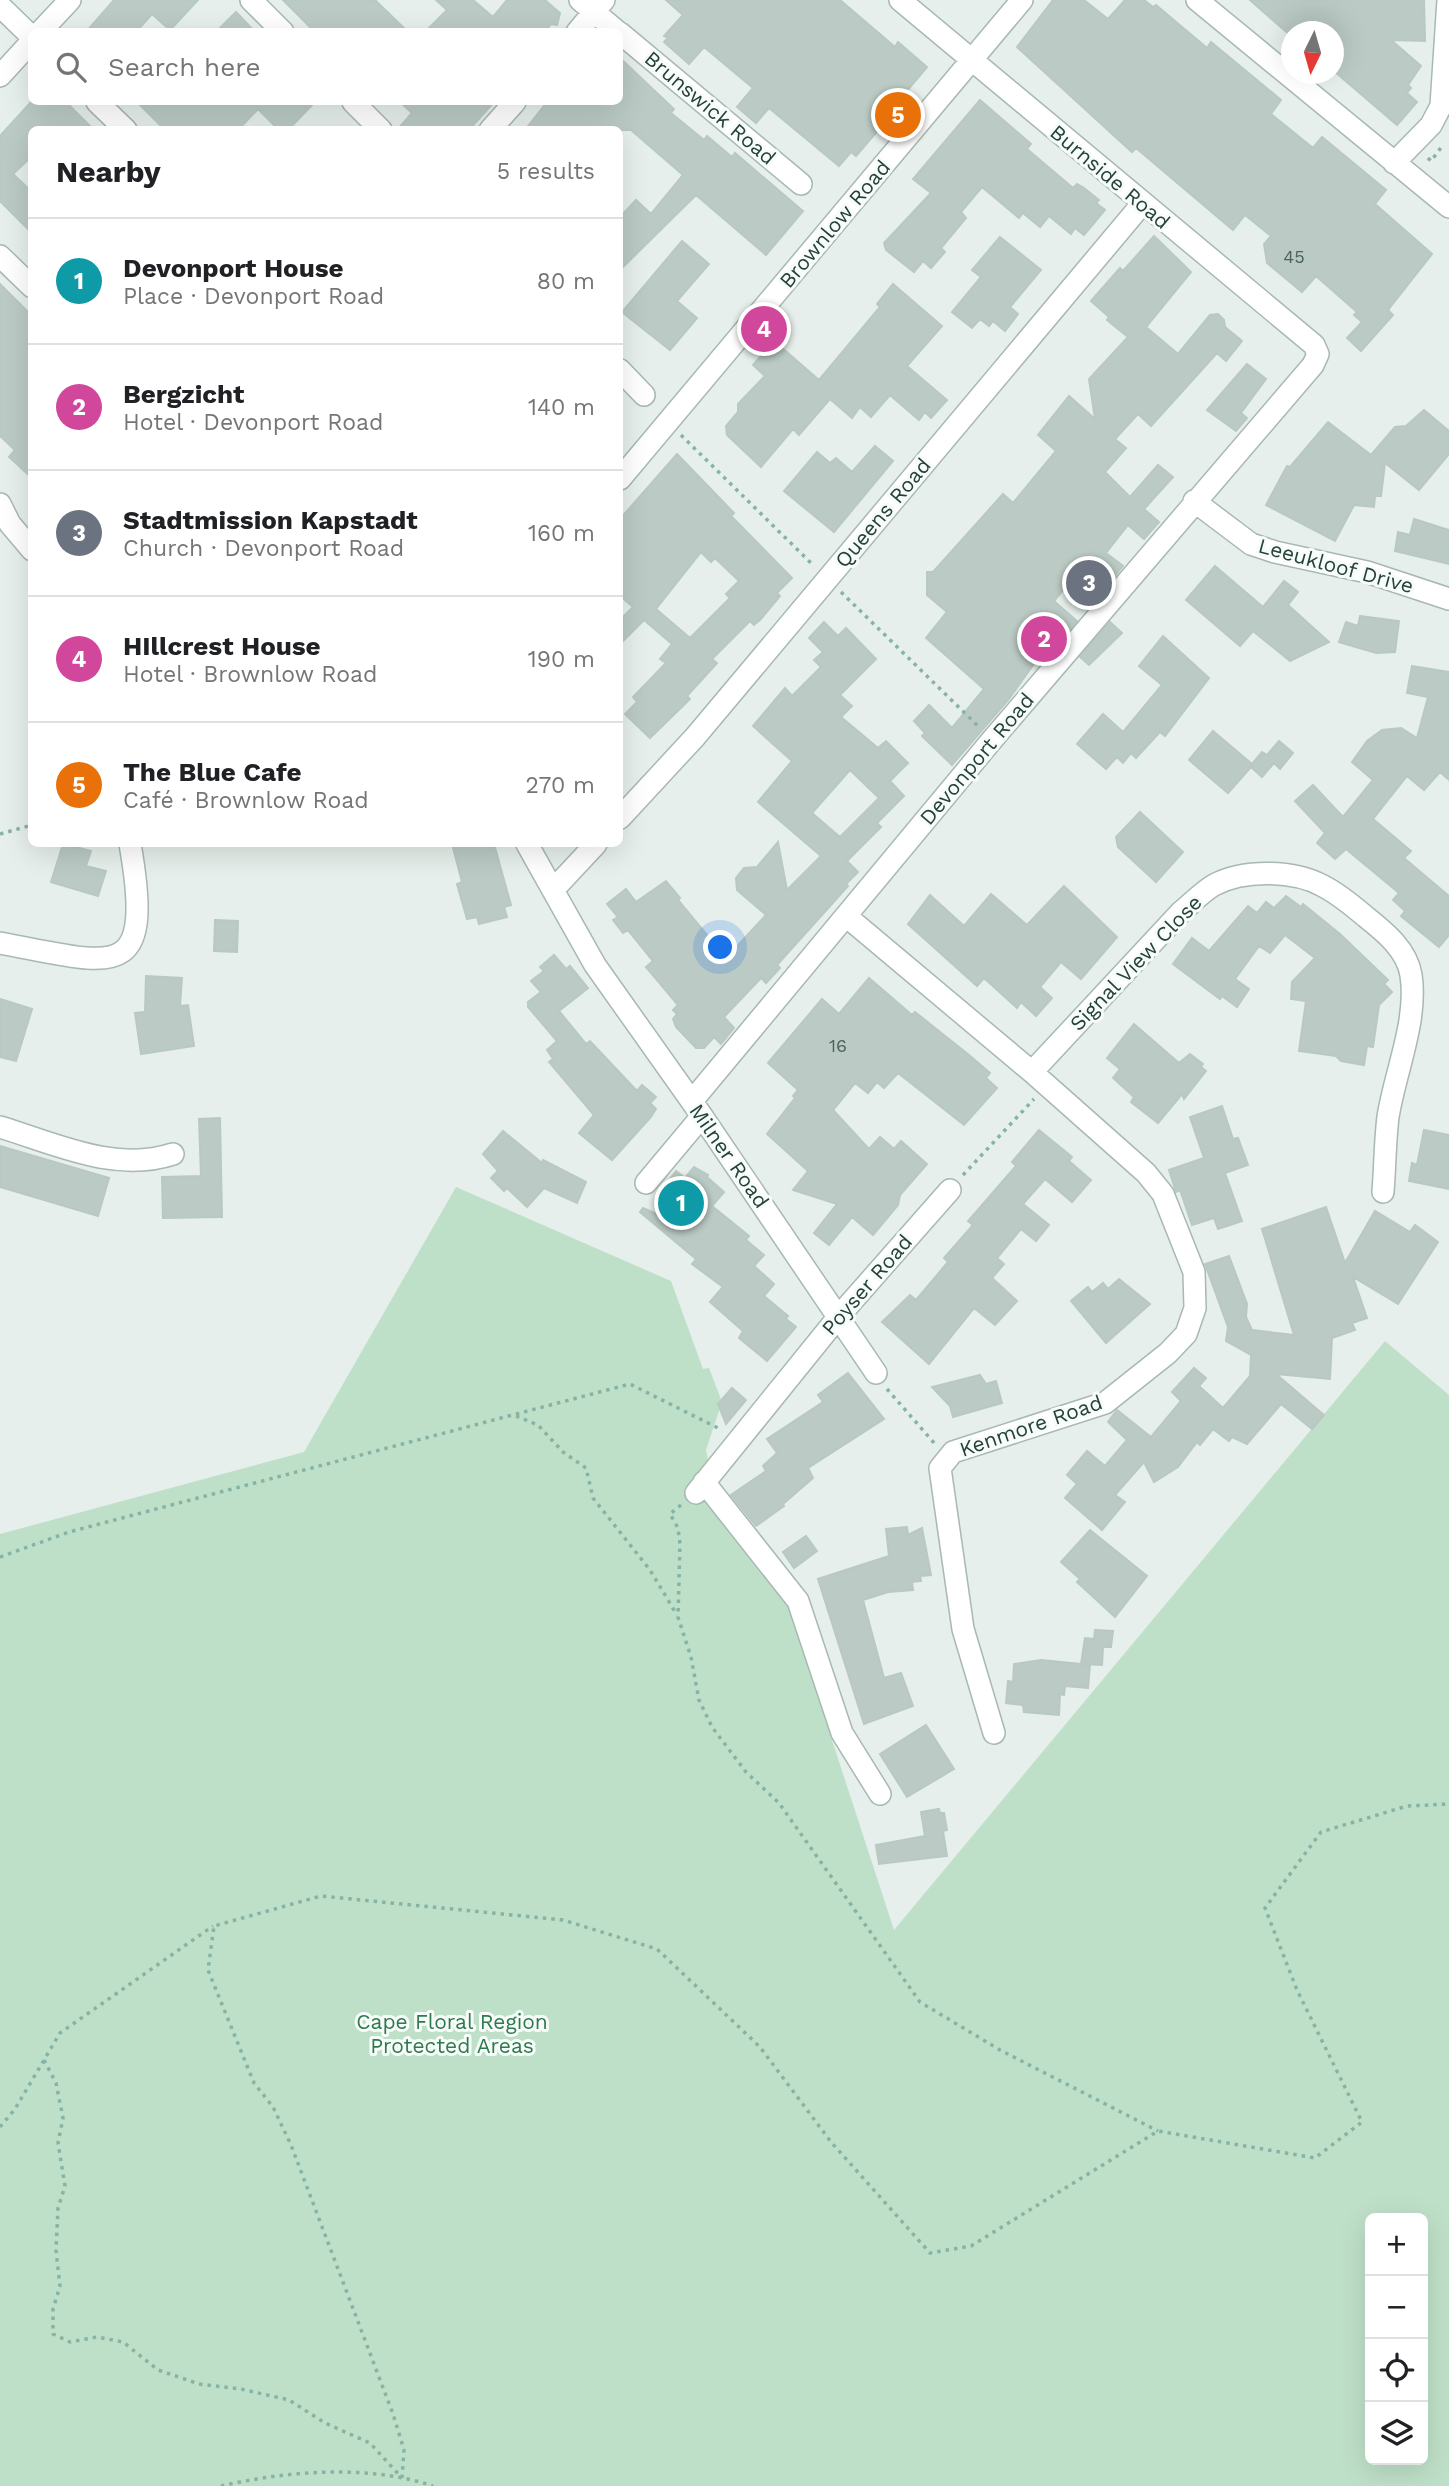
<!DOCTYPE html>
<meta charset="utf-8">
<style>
:root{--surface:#fff;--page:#f2f2f2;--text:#202124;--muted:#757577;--line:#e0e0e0;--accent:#7f4e3f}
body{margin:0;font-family:"Work Sans",sans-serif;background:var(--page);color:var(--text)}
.controls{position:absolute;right:21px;bottom:21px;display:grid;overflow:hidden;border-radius:10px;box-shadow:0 7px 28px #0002}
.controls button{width:63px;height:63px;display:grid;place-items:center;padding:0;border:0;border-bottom:2px solid var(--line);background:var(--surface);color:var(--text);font:35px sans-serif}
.compass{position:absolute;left:1281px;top:21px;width:63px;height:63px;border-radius:50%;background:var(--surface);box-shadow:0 7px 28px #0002;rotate:185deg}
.you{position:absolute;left:721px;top:948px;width:24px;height:24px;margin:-18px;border:5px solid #fff;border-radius:50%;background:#1a73e8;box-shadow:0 0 0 10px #1a73e833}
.badge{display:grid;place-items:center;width:46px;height:46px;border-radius:50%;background:var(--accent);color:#fff;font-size:23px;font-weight:700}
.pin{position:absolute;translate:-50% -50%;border:4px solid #fff;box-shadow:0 2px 7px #0006}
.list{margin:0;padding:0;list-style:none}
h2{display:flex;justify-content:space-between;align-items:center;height:91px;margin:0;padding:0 28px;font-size:30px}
h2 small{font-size:23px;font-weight:400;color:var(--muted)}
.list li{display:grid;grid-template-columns:46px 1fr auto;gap:21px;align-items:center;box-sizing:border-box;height:126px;padding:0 28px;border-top:2px solid var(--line)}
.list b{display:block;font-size:26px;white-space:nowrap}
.list p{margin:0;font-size:23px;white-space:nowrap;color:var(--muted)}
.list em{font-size:23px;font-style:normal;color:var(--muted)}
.icon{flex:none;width:38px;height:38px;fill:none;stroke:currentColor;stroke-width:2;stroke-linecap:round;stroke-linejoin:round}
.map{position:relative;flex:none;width:1449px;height:2486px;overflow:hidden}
.search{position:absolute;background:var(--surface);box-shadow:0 7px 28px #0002;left:28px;top:28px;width:595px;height:77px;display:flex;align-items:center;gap:18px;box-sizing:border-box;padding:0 24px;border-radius:10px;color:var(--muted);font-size:26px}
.panel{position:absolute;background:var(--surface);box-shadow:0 7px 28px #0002;left:28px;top:126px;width:595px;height:721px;border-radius:10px}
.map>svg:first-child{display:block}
.green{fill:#bfe0c8;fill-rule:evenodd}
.building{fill:#bbcac4;stroke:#b8c9c2;stroke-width:2;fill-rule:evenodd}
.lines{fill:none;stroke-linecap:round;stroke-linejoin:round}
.minor-casing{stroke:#a8b8b2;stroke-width:24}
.path{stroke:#86b3a5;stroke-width:3.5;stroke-dasharray:3.5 5;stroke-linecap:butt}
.minor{stroke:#fff;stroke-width:21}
.labels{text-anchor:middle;stroke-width:6;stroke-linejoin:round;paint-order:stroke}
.number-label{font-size:18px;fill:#4a645c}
.street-label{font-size:21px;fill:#24423a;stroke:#f7fbf9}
.park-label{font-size:21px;fill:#2d7a4b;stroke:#f7fbf9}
</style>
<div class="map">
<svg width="1449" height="2486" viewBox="0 0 1449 2486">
<rect width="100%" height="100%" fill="#e6efeb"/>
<path class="green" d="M456,1187L671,1281L703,1369L709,1368L722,1402L706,1450L716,1500L782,1587L894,1930L1385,1341L1449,1395V2486H0V1534L304,1452ZM1370,2218H1423V2460H1370Z"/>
<path class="building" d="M114,0H198L170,30L152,14L136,32H86Z
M283,0H375L408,32H315Z
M436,0H473L493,17L507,0H545L560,13L557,25L551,24L545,32H425L447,10Z
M666,0H840L895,47L898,42L927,67L895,105L906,115L895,128L886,121L856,156L851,152L839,166L769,108L756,123L737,107L753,88L704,47L689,64L664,42L668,38L664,36L683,15Z
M1053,0H1084L1108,19L1125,0H1144L1153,7L1156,5L1207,48L1211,42L1281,100L1271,114L1313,148L1322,137L1386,190L1375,204L1432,254L1388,310L1393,315L1361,351L1347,338L1362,322L1354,315L1357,312L1316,276L1302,292L1267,263L1264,244L1271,236L1245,215L1233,230L1136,148L1132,152L1017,47Z
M1250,0H1424L1425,41L1391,40L1421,66L1408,85L1411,88L1407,93L1417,102L1397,125L1334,71V32H1292L1291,36Z
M236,12L255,32H216Z
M620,58L674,109L671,113L704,140L707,136L732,157L735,153L803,211L766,255L696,195L620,270V217L636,200L651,214L683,175L631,130H525L547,102H620Z
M980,100L1031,144L1027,149L1073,188L1077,184L1084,188L1099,200L1096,203L1105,210L1084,235L1075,228L1071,234L1049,216L1040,227L1023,213L1019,218L982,187L961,212L966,218L941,248L945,252L931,268L923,261L914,272L886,250L884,243L931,193L913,179Z
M31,102H66L94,130H32V156L13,174L32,192V233L0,201V136Z
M137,102H315L288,130H279L258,109L238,130H165Z
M400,102H494L469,130H397L412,113Z
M1154,236L1191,272L1146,327L1178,354L1210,315L1218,314L1224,320L1225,327L1242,341L1226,361L1217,353L1151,426L1138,414L1115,439L1126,448L1105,472L1130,497L1158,465L1173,477L1144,509L1159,522L1144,539L1128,525L1106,553L1123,566L1112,579L1088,560L1054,601L1077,621L1054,648L1050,645L1036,661L1009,699L952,765L922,736L925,733L914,721L929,705L952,728L984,689L926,638L947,612L927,595V572H933L1003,494L1013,503L1056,451L1038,435L1069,396L1095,419L1089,379L1128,337L1107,320L1109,317L1091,301L1120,268L1123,271Z
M1000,237L1041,270L1010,307L1018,314L1005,331L993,321L989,326L980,319L972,328L952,312L981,277L972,270Z
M682,241L709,264L677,301L697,318L670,350L622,312Z
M0,284L32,316V478L9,457L15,450L0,436Z
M893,284L942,326L907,366L947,400L931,418L925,412L919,420L890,395L871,417L860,407L852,418L830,399L799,435L793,429L761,467L727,435L726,426L738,412V404L765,376L753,365L774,341L819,380L880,307L877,304Z
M1247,364L1266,379L1241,413L1247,418L1236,431L1207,410Z
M1424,410L1449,431V454L1419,490L1385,463L1381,496H1375L1374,507L1354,505L1335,541L1266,505L1287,466L1290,467L1328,422L1371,455L1395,427L1406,426Z
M875,446L893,461L834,532L784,491L817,452L830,463L836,458L852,472Z
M677,454L734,513L731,516L792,578L777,593L780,596L761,619L754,625L750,621L712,659L717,663L687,696L690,699L650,738L625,714L637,702L633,697L666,663L660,659L672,644L644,620L620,644V620L633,607L620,596V519ZM701,552L711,562L715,558L739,581L726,594L730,598L690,638L656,609Z
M1414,519L1449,530V564L1395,551L1398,532L1410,535Z
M1215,566L1263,607L1284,581L1298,592L1288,605L1329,642L1290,661L1253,631L1240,646L1186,600Z
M1360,616L1399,621L1395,652L1376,653L1339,642L1346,622L1358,626Z
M824,622L838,636L846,628L876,659L840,695L852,706L841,717L878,748L886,741L908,763L890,781L904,796L877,823L881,827L847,861L858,872L846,884L848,886L777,965L780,968L766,983L761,978L724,1017L734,1028L721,1044L714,1037L704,1048H696L676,1027L673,1019L677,1014L673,1010L678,1005L646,967L653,961L628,930L623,933L613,920L618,917L607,904L626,889L636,902L666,881L680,898L678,900L726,958L766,915L737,890L736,878L744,868L757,867L778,842L787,890L821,856L758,802L792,761L753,726L785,688L792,696L821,667L814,660L823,652L809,638ZM850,770L879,798L840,837L812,813Z
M1110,622L1122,633L1089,665L1080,657Z
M1163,636L1209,678L1165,736L1160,732L1136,758L1131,753L1123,763L1117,757L1106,769L1077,744L1103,714L1123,732L1162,685L1139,666Z
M1412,666L1449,672V780L1440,772L1424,790L1407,776L1373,819L1411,851L1404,858L1449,896V935L1439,947L1401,916L1405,911L1393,900L1399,893L1346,849L1335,859L1317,843L1325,833L1295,801L1313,785L1343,817L1373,780L1352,762L1367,741L1382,730L1401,728L1417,738L1428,697L1407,693Z
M1213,731L1252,764L1262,752L1267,755L1279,741L1293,753L1280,769L1274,763L1262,777L1251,767L1228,793L1189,760Z
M1140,812L1183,852L1156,882L1118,847L1116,837Z
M63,844L91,851L86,866L106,871L98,896L51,882Z
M452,844H494L511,905L504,907L507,917L479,924L477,917L467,919L457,884L462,882Z
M1064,886L1117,937L1081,979L1061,962L1040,987L1052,998L1036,1016L1021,1002L1017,1008L984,978L977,986L908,924L930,895L964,926L991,894L1027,925Z
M1286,896L1301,907L1303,904L1340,934L1388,980L1384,984L1392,992L1379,1005L1373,1047L1367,1046L1364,1065L1341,1061L1336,1056L1299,1051L1306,1001L1291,999L1292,982L1315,958L1285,935L1270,953L1259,946L1235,979L1249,989L1237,1007L1222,996L1220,999L1173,964L1192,938L1209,951L1248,906L1257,913L1266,902L1274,908Z
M215,920L238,921L237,952L214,951Z
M554,955L566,969L570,966L588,988L559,1011L586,1044L590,1041L637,1091L642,1085L656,1097L650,1103L656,1109L651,1117L612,1160L579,1133L594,1115L549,1062L553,1059L547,1050L557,1041L528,1007V1002L541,992L531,981L544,971L540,967Z
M146,976L182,978L180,1006L188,1005L194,1046L141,1054L135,1013L145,1012Z
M869,978L912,1015L915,1012L969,1055L990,1073L986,1078L997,1088L964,1125L898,1073L884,1088L877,1082L868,1093L855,1083L833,1110L869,1149L880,1137L894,1149L901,1141L927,1164L900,1195L898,1205L873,1235L852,1217L829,1245L814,1233L837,1204L793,1190L808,1171L767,1134L795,1098L793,1096L798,1090L768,1063L822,999L839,1014Z
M0,999L32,1009L16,1061L0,1057Z
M1134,1024L1179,1063L1190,1054L1203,1064L1201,1067L1206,1071L1184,1099L1182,1094L1158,1123L1131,1102L1134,1097L1113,1078L1120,1069L1107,1058Z
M1222,1106L1233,1139L1238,1138L1248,1165L1225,1173L1242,1221L1218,1229L1214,1218L1192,1225L1180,1190L1176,1192L1169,1170L1204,1158L1190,1117Z
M220,1118L222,1217L163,1218L162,1177L201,1176L199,1119Z
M1039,1130L1072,1157L1069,1161L1091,1180L1072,1202L1045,1179L1023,1204L1049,1225L1036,1241L1021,1229L997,1258L1004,1264L992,1278L1017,1301L995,1325L974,1308L929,1364L882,1322L910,1295L916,1300L948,1262L944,1258L973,1225L968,1221L1016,1166L1012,1162Z
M1424,1130L1449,1135V1189L1409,1181L1412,1163L1417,1165Z
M503,1131L542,1163L543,1160L586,1182L577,1203L544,1188L527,1207L507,1188L504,1191L491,1178L498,1171L483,1154Z
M0,1146L109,1178L98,1216L0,1187Z
M694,1167L708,1175L707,1177L724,1192L712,1206L749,1236L746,1240L764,1255L754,1266L774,1284L764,1296L788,1316L786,1319L796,1327L767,1361L739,1338L743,1331L710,1302L723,1287L692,1264L696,1259L640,1212L643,1208L688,1228L655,1199L676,1171L685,1178Z
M1326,1207L1345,1263L1375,1211L1410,1232L1415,1225L1438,1242L1398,1304L1353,1277L1367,1318L1352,1323L1355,1330L1332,1338L1330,1379L1276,1374L1324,1415L1312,1429L1281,1404L1247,1444L1232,1437L1229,1441L1213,1429L1200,1445L1197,1442L1178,1467L1154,1482L1144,1462L1115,1495L1125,1502L1102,1530L1065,1498L1077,1484L1067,1475L1087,1451L1105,1466L1127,1440L1108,1422L1117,1410L1151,1437L1181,1401L1172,1392L1194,1368L1206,1378L1199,1386L1223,1408L1250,1376L1251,1355L1226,1341L1228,1327L1205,1264L1229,1256L1247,1304L1246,1317L1252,1330L1294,1335L1262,1229Z
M1119,1279L1150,1304L1106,1343L1071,1301L1088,1287L1092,1292L1103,1283L1108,1289Z
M848,1373L884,1419L808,1468L813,1478L783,1504L784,1506L756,1526L731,1495L766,1471L763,1466L777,1453L767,1439L823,1402L818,1395Z
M980,1375L986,1384L996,1381L1002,1403L953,1417L950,1406L932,1387Z
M732,1388L746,1400L726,1424L718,1404Z
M907,1527L908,1535L922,1528L931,1575L920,1576L921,1581L912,1582L913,1590L888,1592L863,1600L884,1678L901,1673L913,1706L864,1724L818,1579L889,1556L886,1529Z
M1090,1530L1147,1576L1115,1617L1077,1582L1080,1579L1061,1562Z
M806,1536L817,1551L794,1568L783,1552Z
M1095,1630L1113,1631L1111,1647H1103L1102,1665L1081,1664L1085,1638L1094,1639Z
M1041,1660L1090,1665L1088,1688L1065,1686L1064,1695L1060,1694L1059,1715L1024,1712L1023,1705L1006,1703L1008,1681L1013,1682L1014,1664Z
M926,1725L954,1769L907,1797L880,1754Z
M939,1809L940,1813H944L947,1830L943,1831L947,1856L879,1864L876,1845L925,1836L921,1812Z"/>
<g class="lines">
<g class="minor-casing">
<path id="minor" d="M251,0L283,32
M580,0L618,32
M1197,0L1449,207
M0,6L32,37
M40,32L70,0
M577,32L604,0
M620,33L801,184
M0,76L32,41
M97,102L126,130
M353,102L381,130
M490,130L515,102
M1394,163L1431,125L1441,106L1448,0
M0,256L32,287
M620,370L644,395
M620,479L1022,0
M1194,501L1251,544L1275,552L1367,572L1449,599
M0,504L10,524L32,550
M620,818L695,737L1142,204
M527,844L595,965L702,1116L876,1373
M553,890L596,844
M846,916L1032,1072L1146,1173L1163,1194L1194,1272L1195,1308L1186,1334L1168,1353L1105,1403L953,1452L940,1468L963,1629L994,1733
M0,943C114,964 155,986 130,844
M1032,1072L1181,912C1192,903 1202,892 1214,885C1244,869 1294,870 1323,886C1339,894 1353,906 1366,917C1385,932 1407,950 1411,975C1418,1021 1395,1072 1388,1117C1385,1141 1385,1167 1383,1192
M692,1101L992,740L1313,365L1318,354L1314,345L900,0
M0,1127C56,1144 115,1173 173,1154
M646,1183L702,1116
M704,1482L798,1601L842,1733L880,1794
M696,1493L839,1316L950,1190"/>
</g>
<path class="path" d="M1428,158L1431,161L1443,145
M681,435L813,565
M841,592L978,726
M0,834L32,825
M963,1175L1034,1099
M887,1389L935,1444
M516,1416L538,1425L563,1452L586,1468L593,1498L650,1570L677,1615
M681,1505L670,1514L678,1528L680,1544L678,1617L691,1657L699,1700L712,1727L746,1772L779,1803L920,2002L1000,2050L1158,2131
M0,1557L69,1532L630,1384L722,1430
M44,2060L56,2083L63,2118L58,2143L65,2186L58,2208L56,2251L60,2286L53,2309V2334L70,2342L97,2337L123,2342L158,2370L199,2384L241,2389L289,2400L325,2423L370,2443L402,2478
M0,2127L15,2109L60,2033L213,1926
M402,2478L404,2450L393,2414L291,2145L273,2107L254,2083L208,1970L214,1926L321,1896L563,1920L657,1949L760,2047L831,2142L930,2253L971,2246L1158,2131L1315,2158L1362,2122L1297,1990L1265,1908L1321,1832L1407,1806L1449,1804
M221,2486C287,2471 368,2464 433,2486"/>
<use href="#minor" class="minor"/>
</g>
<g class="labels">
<g class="number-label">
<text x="1294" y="263">45</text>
<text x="838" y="1052">16</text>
</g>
<g class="street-label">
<text transform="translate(710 108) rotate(40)" y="7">Brunswick Road</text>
<text transform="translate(1110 177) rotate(40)" y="7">Burnside Road</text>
<text transform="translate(835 224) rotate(-50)" y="7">Brownlow Road</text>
<text transform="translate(883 513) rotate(-50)" y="7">Queens Road</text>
<text transform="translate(1336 566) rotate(15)" y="7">Leeukloof Drive</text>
<text transform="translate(977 759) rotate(-50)" y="7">Devonport Road</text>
<text transform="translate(1136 963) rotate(-46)" y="7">Signal View Close</text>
<text transform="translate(729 1156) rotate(55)" y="7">Milner Road</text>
<text transform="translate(867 1285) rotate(-49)" y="7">Poyser Road</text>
<text transform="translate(1031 1426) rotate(-19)" y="7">Kenmore Road</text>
</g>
<g class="park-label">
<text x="452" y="2029">Cape Floral Region<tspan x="452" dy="24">Protected Areas</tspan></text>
</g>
</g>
</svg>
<div class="controls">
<button>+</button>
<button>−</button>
<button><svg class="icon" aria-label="locate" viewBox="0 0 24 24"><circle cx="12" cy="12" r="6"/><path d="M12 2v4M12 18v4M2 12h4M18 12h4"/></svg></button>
<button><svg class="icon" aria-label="layers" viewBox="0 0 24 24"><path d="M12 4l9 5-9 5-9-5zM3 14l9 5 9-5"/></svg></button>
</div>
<svg class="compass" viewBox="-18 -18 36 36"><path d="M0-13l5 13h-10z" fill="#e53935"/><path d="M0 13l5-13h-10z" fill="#757577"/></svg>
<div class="you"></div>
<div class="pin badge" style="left:681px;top:1203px;background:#0f9aa8">1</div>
<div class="pin badge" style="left:1044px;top:639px;background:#d1479c">2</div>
<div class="pin badge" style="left:1089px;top:583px;background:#6b7280">3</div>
<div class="pin badge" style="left:764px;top:329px;background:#d1479c">4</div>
<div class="pin badge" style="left:898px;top:115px;background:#e8710a">5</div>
<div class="search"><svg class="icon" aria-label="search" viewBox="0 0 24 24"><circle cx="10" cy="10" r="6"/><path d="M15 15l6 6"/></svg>Search here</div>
<section class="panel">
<h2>Nearby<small>5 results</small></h2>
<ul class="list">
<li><span class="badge" style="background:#0f9aa8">1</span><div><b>Devonport House</b><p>Place · Devonport Road</p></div><em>80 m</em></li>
<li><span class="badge" style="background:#d1479c">2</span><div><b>Bergzicht</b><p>Hotel · Devonport Road</p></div><em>140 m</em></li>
<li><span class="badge" style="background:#6b7280">3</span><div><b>Stadtmission Kapstadt</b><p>Church · Devonport Road</p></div><em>160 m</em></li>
<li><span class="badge" style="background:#d1479c">4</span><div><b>HIllcrest House</b><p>Hotel · Brownlow Road</p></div><em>190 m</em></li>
<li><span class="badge" style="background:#e8710a">5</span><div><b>The Blue Cafe</b><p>Café · Brownlow Road</p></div><em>270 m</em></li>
</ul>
</section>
</div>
